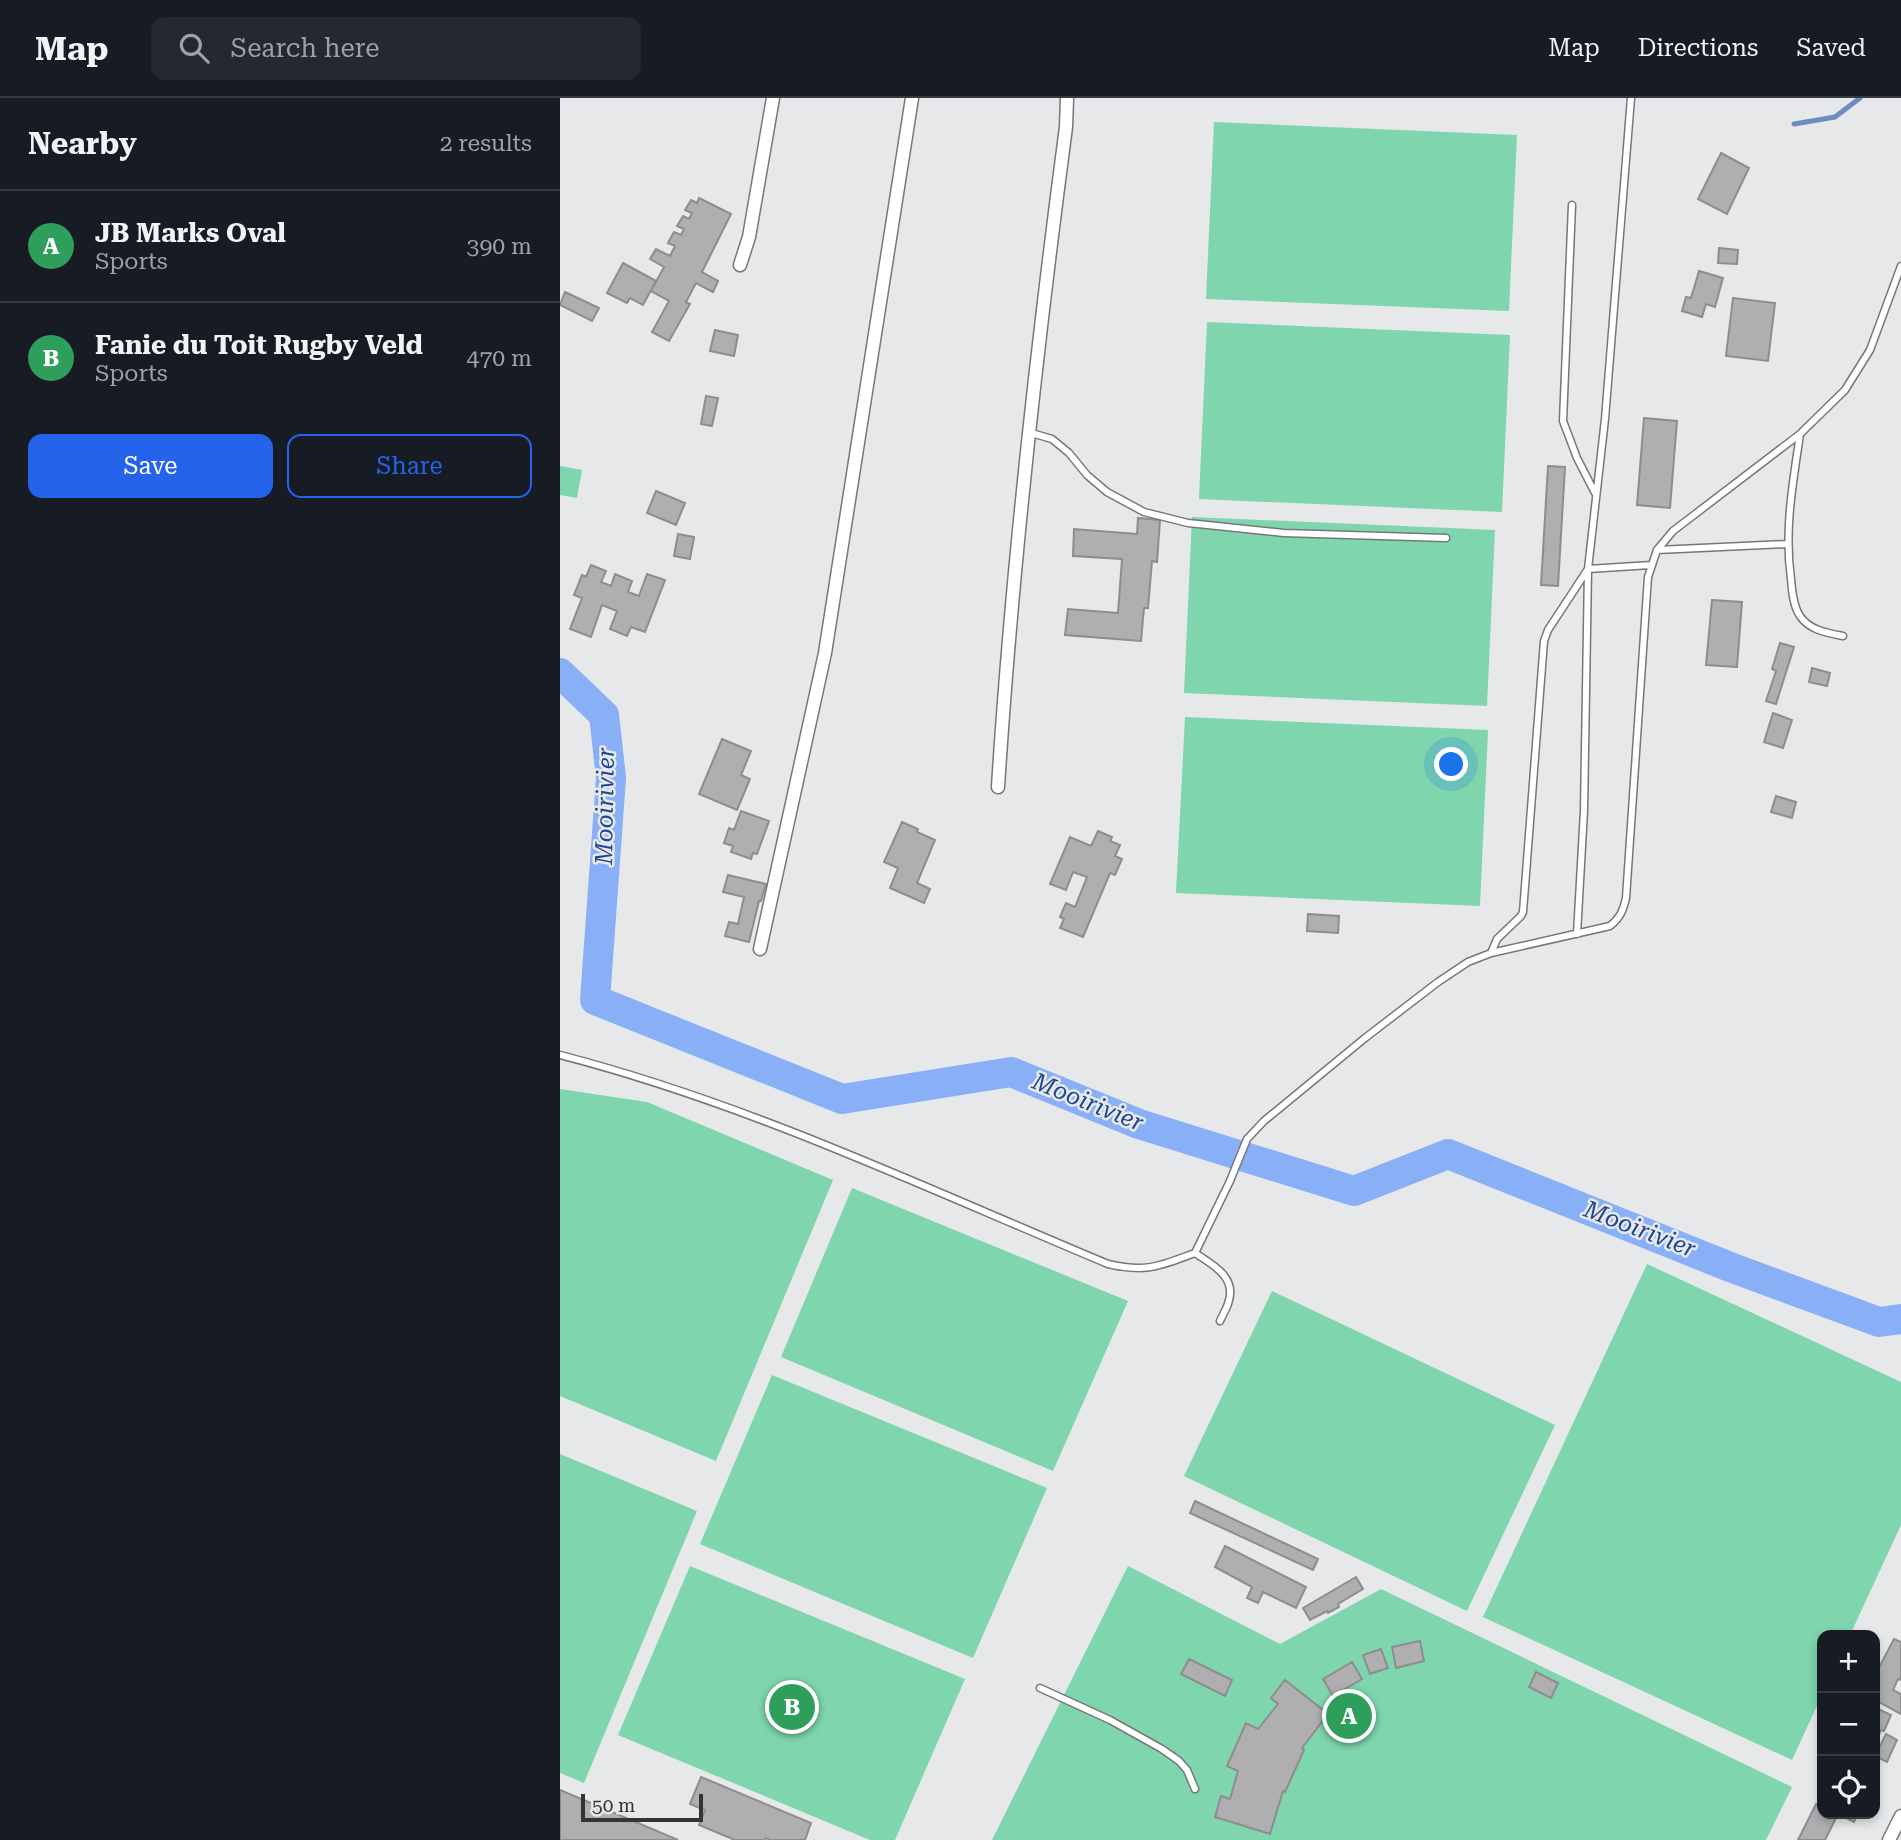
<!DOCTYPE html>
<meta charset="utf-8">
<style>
:root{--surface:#171b24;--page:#242831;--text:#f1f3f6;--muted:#9ea1a6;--line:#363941;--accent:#2563eb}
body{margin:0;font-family:"Roboto Serif",serif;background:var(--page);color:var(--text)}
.controls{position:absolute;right:21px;bottom:21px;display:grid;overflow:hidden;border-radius:14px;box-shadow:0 4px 10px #0003}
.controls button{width:63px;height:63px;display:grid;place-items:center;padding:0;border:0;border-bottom:2px solid var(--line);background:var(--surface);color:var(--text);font:35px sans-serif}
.scale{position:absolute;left:21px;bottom:18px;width:122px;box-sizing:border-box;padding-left:7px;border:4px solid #343435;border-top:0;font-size:19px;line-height:24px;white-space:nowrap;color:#343435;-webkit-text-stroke:5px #e7e8ea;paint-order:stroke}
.you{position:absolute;left:892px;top:667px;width:24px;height:24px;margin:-18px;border:5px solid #fff;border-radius:50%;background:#1a73e8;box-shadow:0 0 0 10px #1a73e833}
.badge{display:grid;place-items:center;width:46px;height:46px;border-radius:50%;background:var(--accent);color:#fff;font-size:23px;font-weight:700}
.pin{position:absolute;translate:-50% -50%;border:4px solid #fff;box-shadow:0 2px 7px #0006}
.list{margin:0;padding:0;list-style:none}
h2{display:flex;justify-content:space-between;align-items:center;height:91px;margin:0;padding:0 28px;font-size:30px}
h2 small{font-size:23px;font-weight:400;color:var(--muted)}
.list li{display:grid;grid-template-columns:46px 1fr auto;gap:21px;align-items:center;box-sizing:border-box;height:112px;padding:0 28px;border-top:2px solid var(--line)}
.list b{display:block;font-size:26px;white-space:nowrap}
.list p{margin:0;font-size:23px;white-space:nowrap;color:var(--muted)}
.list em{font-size:23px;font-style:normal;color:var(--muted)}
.actions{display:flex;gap:14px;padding:21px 28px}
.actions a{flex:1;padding:16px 0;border:2px solid var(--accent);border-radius:14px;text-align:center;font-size:24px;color:var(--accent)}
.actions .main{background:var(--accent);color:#fff}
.icon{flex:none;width:38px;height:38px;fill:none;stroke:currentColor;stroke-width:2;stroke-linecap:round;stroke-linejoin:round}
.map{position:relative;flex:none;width:1341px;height:1742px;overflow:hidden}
header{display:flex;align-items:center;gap:42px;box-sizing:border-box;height:98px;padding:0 35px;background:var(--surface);border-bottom:2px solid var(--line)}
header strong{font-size:33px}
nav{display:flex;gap:38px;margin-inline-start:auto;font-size:24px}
.search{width:490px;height:63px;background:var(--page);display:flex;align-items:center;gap:18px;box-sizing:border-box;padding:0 24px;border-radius:14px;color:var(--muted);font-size:26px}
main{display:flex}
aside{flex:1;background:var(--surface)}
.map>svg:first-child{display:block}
.green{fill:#7ed5ae}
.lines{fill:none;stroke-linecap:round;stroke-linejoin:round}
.stream{stroke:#708bbd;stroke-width:5}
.river{stroke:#89b0f7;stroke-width:30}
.building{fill:#afaeb0;stroke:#8d8d8e;stroke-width:2}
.lane-casing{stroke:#777779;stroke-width:9}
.street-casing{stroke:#777779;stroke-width:15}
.lane{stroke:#fff;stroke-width:6}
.street{stroke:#fff;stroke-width:12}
.labels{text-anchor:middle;stroke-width:5;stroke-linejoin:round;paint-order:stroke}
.water-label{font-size:24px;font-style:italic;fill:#1c4597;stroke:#e7e8ea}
</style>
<header>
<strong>Map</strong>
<div class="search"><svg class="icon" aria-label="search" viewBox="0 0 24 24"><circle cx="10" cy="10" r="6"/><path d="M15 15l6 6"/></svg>Search here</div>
<nav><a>Map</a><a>Directions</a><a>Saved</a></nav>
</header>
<main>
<aside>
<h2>Nearby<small>2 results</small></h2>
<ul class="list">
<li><span class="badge" style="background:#2e9e5b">A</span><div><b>JB Marks Oval</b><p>Sports</p></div><em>390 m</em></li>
<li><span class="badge" style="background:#2e9e5b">B</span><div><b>Fanie du Toit Rugby Veld</b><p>Sports</p></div><em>470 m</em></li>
</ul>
<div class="actions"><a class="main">Save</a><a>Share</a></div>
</aside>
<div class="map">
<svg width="1341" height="1742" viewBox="0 0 1341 1742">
<rect width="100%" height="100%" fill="#e7e8ea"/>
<path class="green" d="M654,24L957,37L949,213L646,201Z
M647,224L950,237L942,414L639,401Z
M0,368L22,372L17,400L0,397Z
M632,419L935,432L927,608L624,595Z
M625,619L928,632L920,808L616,795Z
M0,991L87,1004L273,1082L156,1363L0,1298Z
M292,1090L568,1203L493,1373L221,1259Z
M1087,1166L1341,1284V1427L1290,1537H1262V1597L1232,1662L923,1519Z
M712,1193L995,1327L907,1513L624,1378Z
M212,1277L487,1390L413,1560L140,1446Z
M0,1356L137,1413L24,1685L0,1675Z
M130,1468L405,1581L335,1742H310L58,1637Z
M568,1468L720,1546L821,1491L1232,1689L1206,1742H432Z"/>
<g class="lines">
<path class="stream" d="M1234,26L1275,19L1300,0"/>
<path class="river" d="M0,575L44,617L51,680L35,902L282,1001L451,974L579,1026L794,1093L888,1056L1170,1169L1319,1224L1341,1221"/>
</g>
<path class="building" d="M1161,55L1189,70L1167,116L1138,101Z
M139,100L171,116L142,174L158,183L153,194L136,185L126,204L130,206L109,243L92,234L109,203L91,193L104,169L90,161L96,151L110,158L115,148L108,145L114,134L121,137L124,131L117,128L123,118L129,121L132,115L125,112L131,102L137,105Z
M1159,150L1178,152L1177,166L1158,165Z
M63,165L96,183L83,207L70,200L67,205L47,195Z
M1139,173L1163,180L1155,209L1146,206L1142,219L1122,213L1126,199L1131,200Z
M5,194L39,210L32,223L0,207Z
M1173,200L1215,205L1208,263L1166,258Z
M155,232L178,237L174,258L150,253Z
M146,298L158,300L152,328L141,326Z
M1084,320L1117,323L1110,410L1077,407Z
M988,368L1005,369L998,488L981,487Z
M96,393L125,405L116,427L87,415Z
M578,420L600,422L597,464L592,463L588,510H584L581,543L505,537L508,511L558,515L562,461L513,458L514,431L577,436Z
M118,436L134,439L130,461L114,458Z
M31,467L46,473L41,484L51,488L55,476L72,483L68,494L79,498L87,476L105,482L85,534L71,529L67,538L50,531L57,513L42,507L31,539L10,531L22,500L14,497L22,477L26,479Z
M1152,502L1182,504L1177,569L1146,567Z
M1220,545L1234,549L1216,606L1206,603L1216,573L1212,571Z
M1252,570L1270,575L1267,588L1249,584Z
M1213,615L1232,622L1223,650L1204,644Z
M162,641L191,653L181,677L190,681L177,712L139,696Z
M1216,698L1236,704L1232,720L1211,714Z
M181,713L209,723L197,756L193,755L191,761L171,754L173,748L164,745L169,730L174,732Z
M342,724L358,731L357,734L375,742L357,785L370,791L364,805L330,790L338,770L324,764Z
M538,733L552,739L550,743L560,747L555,758L562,761L555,777L550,775L523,839L500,830L504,821L500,819L506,805L515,809L527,779L513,774L506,792L490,786L510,739L531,748Z
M168,777L206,786L201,803H199L189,844L165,838L169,824L178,826L184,799L163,794Z
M748,816L779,818L778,835L747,833Z
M635,1403L758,1461L753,1472L630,1415Z
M665,1448L746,1489L736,1510L703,1494L698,1505L687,1500L692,1489L655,1469Z
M796,1479L803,1491L778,1506L779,1509L768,1515L767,1513L750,1522L743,1510Z
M1334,1541L1341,1544V1582L1338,1581L1333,1592L1341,1596V1616L1315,1602V1577Z
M860,1543L864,1563L836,1570L832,1549Z
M821,1551L828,1570L810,1576L803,1557Z
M629,1561L672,1582L665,1598L621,1576Z
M792,1564L802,1581L773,1598L763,1581Z
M976,1574L998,1585L991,1600L969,1589Z
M725,1582L768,1616L742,1650L744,1652L725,1694L723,1693L710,1736L655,1719L661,1698L670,1701L678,1673L667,1668L686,1625L698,1631L718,1606L711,1600Z
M1318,1611L1331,1617L1324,1633L1321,1632L1315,1645V1617Z
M1326,1636L1337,1642L1327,1664L1315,1658Z
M141,1679L251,1725L245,1742H211L206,1740L205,1742H175L139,1727L145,1712L130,1706Z
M0,1692L118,1742H0Z
M1256,1706L1262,1709V1716H1278L1265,1742H1238Z
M1278,1716H1298L1294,1724Z"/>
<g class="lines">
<g class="lane-casing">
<path id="lane" d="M1012,107L1003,323L1017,360L1035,395
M468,334L492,341L509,355L527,377L547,394L584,414L628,425L724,435L886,440
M1240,336C1233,385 1224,431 1231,481C1232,492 1233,508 1240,518C1249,532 1267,535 1283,538
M1097,452L1227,446
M1017,836L1024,713L1028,471L1045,321L1071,0
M931,855L937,841L961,818L963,814L984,543L988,532L1028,471L1091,467
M0,957C190,1006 368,1091 548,1166C587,1175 599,1168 635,1155
M660,1223C663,1216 668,1209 669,1202C676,1178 651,1166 635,1155L670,1083L687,1041L704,1023L805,940L878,884L908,864L931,855L1050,828C1060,820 1063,813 1066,800L1088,479L1097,452L1113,433L1240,336L1285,292L1310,252L1341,168
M480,1590L550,1622L602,1651L619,1663L627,1672L635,1691"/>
</g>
<g class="street-casing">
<path id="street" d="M180,167L189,139L213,0
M438,689C452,469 477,248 506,29L507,0
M200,851L265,555L352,0
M1329,1742L1341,1718"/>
</g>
<use href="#lane" class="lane"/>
<use href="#street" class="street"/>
</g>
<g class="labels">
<g class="water-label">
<text transform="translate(45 708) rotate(-89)" y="8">Mooirivier</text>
<text transform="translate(528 1004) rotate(22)" y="8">Mooirivier</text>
<text transform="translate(1080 1131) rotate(21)" y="8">Mooirivier</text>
</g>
</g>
</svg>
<div class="controls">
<button>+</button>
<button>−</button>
<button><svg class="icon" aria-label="locate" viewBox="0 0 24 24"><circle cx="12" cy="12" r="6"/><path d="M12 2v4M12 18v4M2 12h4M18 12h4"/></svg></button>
</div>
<div class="scale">50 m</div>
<div class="you"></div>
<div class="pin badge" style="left:789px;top:1618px;background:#2e9e5b">A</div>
<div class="pin badge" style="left:232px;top:1609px;background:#2e9e5b">B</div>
</div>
</main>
